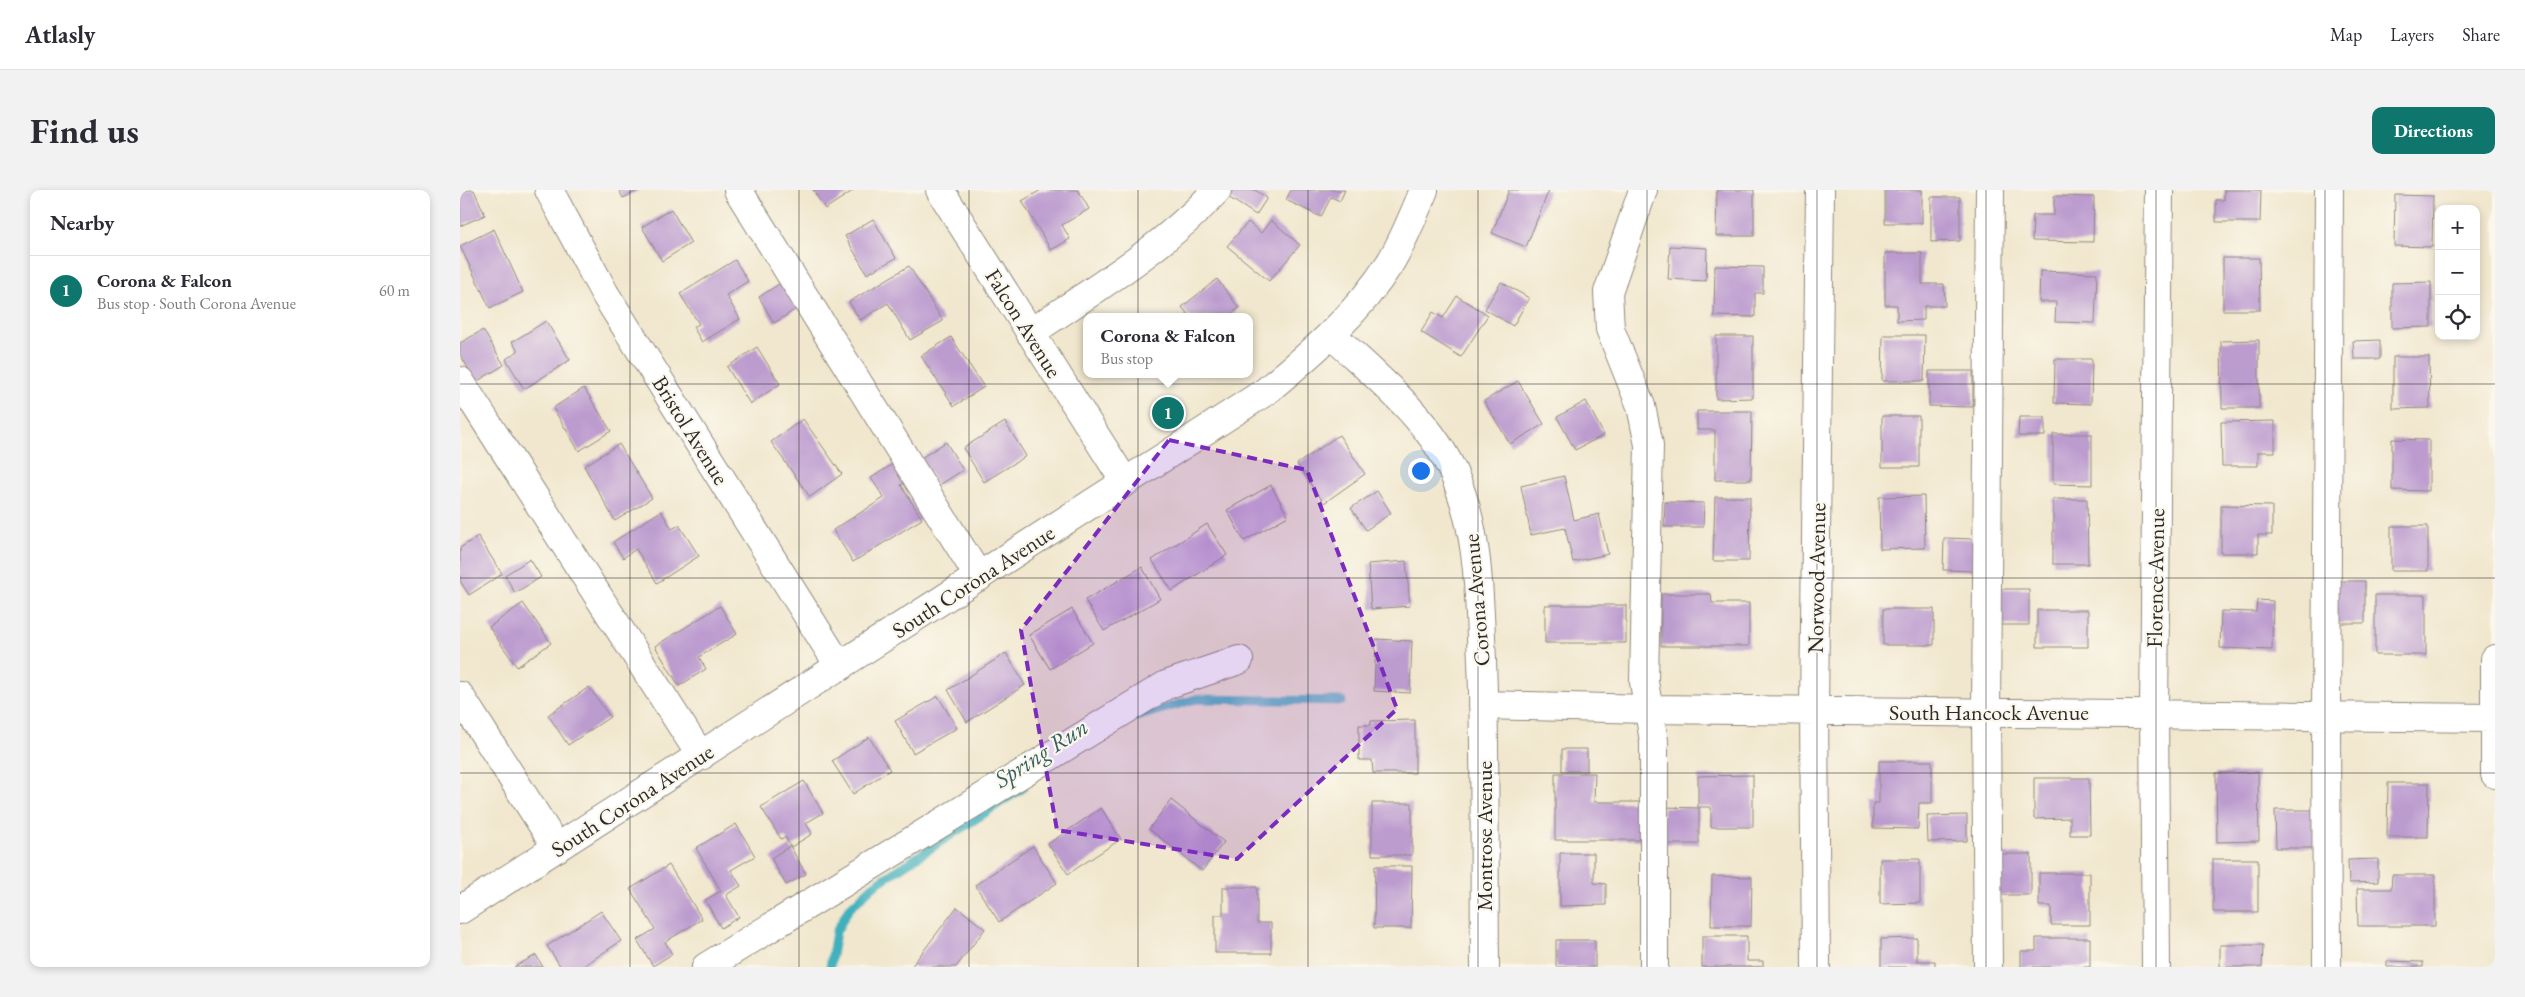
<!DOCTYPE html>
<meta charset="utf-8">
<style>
:root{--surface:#fff;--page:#f2f2f3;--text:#2b2b33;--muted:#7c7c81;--line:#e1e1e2;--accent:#0f766e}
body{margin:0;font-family:"EB Garamond",serif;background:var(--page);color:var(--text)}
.controls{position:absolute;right:15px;top:15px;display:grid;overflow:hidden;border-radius:10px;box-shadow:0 2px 8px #0003}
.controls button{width:45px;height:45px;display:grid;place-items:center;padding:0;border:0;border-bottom:1px solid var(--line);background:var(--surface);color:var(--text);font:25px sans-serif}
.you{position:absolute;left:960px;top:280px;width:18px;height:18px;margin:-12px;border:4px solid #fff;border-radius:50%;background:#1a73e8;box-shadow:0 0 0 8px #1a73e833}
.badge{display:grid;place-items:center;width:32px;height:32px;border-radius:50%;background:var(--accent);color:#fff;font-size:16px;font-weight:700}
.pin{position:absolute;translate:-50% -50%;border:2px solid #fff;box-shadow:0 1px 5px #0006}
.popup{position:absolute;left:623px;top:123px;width:170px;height:65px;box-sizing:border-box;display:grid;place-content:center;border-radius:10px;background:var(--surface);filter:drop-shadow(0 1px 4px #0005);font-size:16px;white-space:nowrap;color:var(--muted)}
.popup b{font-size:19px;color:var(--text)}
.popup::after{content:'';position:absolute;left:50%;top:100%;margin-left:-10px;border:10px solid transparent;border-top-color:var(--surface)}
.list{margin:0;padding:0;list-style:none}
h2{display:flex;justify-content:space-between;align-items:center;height:65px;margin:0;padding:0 20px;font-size:21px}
h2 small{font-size:16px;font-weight:400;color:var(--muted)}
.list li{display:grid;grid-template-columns:32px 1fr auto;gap:15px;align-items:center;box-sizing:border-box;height:70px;padding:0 20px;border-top:1px solid var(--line)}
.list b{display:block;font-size:19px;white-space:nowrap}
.list p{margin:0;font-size:16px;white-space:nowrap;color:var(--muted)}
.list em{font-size:16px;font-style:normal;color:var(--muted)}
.icon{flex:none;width:28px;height:28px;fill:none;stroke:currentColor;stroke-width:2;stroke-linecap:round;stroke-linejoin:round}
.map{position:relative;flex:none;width:2035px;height:777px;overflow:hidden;border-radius:10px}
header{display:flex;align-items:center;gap:30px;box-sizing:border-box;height:70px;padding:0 25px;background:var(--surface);border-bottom:1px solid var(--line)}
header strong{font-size:24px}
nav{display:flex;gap:28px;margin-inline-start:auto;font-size:18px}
.intro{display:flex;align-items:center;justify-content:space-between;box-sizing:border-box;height:120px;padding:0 30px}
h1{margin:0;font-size:35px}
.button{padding:12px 22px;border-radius:10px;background:var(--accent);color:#fff;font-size:18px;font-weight:700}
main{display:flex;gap:30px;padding:0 30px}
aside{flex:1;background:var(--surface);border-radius:10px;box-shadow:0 2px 8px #0003}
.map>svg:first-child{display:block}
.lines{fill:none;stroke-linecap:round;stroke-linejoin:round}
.stream{stroke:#41b0bd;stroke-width:9}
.building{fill:#bc9bcf}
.minor-casing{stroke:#8e897c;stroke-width:30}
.minor{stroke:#fff;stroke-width:28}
.marked{fill:#7b2cbf;fill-opacity:0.2;stroke:#7b2cbf;stroke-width:4;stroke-dasharray:10 6;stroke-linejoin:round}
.grid{fill:none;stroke:#2b2b2b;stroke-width:1;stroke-opacity:0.55}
.labels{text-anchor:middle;stroke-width:4.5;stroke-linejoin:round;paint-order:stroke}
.street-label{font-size:22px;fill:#2b2b2b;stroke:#fbf7ec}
.water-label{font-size:24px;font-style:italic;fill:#346065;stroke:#fbf7ec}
</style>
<header>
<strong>Atlasly</strong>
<nav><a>Map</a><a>Layers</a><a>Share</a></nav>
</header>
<div class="intro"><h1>Find us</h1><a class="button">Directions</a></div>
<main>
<aside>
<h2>Nearby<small></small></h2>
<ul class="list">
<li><span class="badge">1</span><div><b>Corona &amp; Falcon</b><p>Bus stop · South Corona Avenue</p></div><em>60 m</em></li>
</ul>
</aside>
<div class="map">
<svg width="2035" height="777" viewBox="0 0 2035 777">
<rect width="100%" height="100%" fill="#fbf7ec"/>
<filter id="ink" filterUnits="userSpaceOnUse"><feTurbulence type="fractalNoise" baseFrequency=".02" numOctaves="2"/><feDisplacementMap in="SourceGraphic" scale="10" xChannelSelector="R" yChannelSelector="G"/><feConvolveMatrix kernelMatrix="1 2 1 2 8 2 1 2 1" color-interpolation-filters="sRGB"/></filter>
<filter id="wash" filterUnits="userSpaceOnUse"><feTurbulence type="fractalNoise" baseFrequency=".0096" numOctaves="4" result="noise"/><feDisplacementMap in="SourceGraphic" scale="20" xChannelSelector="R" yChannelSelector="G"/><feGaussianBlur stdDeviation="1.12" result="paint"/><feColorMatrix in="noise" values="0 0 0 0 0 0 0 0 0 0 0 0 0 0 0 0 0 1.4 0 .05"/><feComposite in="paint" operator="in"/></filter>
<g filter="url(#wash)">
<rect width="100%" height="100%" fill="#f1e7ce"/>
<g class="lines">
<path class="stream" d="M673,528L736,509L882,511
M370,777L376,742L388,720L413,696L563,598"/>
</g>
<g id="blocks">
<path class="building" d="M0,0H14L25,25L0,36Z
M159,0H180L163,8Z
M353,0H394L365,19Z
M581,0H618L629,19L602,35L610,49L591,60L562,11Z
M773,0H795L807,8L796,25L768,7Z
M831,0H885L880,11L871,7L861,27L826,10Z
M1049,0H1089L1066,57L1032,43Z
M1257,0H1294V46H1256Z
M1425,0H1462V33H1425Z
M1764,0H1801L1800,32H1756V10H1764Z
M1935,5L1973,6L1972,57L1934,56Z
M1594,6L1634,7L1633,52L1572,51L1573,25H1594Z
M1471,7H1500V51L1471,52Z
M211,19L231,53L202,71L182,37Z
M413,29L436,68L407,84L385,46Z
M811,30L840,55L809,91L767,56L788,32L801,43Z
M34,39L63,102L30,118L0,56Z
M1210,56L1247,58L1246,91L1208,89Z
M1425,63H1462V94H1484L1485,116H1464V130L1437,131V115H1425Z
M1763,68H1799L1800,120H1763Z
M275,70L288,91L266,105L280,129L242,152L233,137L239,134L220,104Z
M449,76L483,131L450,150L428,113L400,130L389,112Z
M1255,76L1303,77V103H1295V127L1254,126Z
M1580,81L1637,83L1635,133L1595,132L1596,112H1579Z
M757,89L779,118L768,127H730L722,117Z
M322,92L338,118L314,133L299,107Z
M1041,92L1069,108L1053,136L1025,119Z
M1971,92V137L1932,138V93Z
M997,106L1028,125L1001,167L961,142L973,122L983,128Z
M86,131L110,170L64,199L46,169L58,161L52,152Z
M23,140L44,175L16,192L0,164V153Z
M1423,145H1465L1464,191H1422Z
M1256,146H1293V208L1256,209Z
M491,147L524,197L494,216L461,166Z
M1799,150V218H1762L1761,151Z
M1920,150V169H1894L1893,151Z
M297,157L320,194L290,214L267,177Z
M1933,167H1969L1970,218L1933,219Z
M1595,169H1632L1631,214L1594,213Z
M1469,181H1513V217L1469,216Z
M1058,191L1084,234L1050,254L1024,211Z
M124,198L151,241L119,261L93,218Z
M1126,211L1144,245L1115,260L1097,227Z
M1237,221H1292L1291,290H1255V240H1237Z
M1422,226H1459V277H1422Z
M1559,227H1585V246H1558Z
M343,229L382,284L350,307L311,252Z
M1815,231V262H1798V276H1762L1761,232Z
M545,232L566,266L524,292L503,258Z
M1593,244H1632V295L1593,294Z
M879,245L905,284L864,313L837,274Z
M1932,249L1969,250V301L1932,300Z
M486,252L503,280L478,296L461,268Z
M159,254L192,308L155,331L124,276Z
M439,270L450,289L441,295L462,329L393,372L373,340L424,308L411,288Z
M1104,286L1114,330L1139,324L1148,364L1113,372L1105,338L1071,345L1061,296Z
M811,295L828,326L784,351L767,320Z
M917,301L931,323L906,340L891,318Z
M1464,306L1465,358L1420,359L1419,307Z
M1255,307H1290L1289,371H1253Z
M1593,309H1627L1628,374H1593Z
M1205,312L1244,313L1243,337H1204Z
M1761,315L1812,316V345H1798V363H1761Z
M201,321L212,339L219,335L239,366L197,393L176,359L163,368L153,352Z
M747,334L767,365L712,401L692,370Z
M1931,336H1968V381H1931Z
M18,346L42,384L9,405L0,391V358Z
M1484,348L1516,349L1515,381L1483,380Z
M70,369L81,387L55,403L45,385Z
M946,371L950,416L911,419L908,374Z
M682,377L700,409L644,441L625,410Z
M1873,391H1905V433H1873Z
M1540,399H1569V435H1540Z
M1201,404H1251L1252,413H1289V456H1201Z
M1915,405H1966V465H1915Z
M1797,410L1813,411L1812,460L1760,458L1761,421L1796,422Z
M63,413L91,453L57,477L29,437Z
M1085,415H1166V453H1085Z
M260,416L277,444L239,467L246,479L219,496L195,456Z
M612,419L633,453L590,479L569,445Z
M1423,419H1474V455H1423Z
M1577,420H1628V457H1577Z
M916,449L952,451L950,503L914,501Z
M546,463L565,495L507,532L488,500Z
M129,497L150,527L108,555L88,525Z
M478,506L497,538L453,563L435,531Z
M955,530V583H913L912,570H899V535H911V531Z
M409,547L430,580L393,604L372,571Z
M1102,559H1127V581H1102Z
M1419,571H1472V613H1459L1458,639L1413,638V613H1419Z
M1798,582L1799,651L1757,652L1756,583Z
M1095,583H1135L1134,612H1183L1182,650H1095Z
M1293,585V637H1251V617H1238V586Z
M1574,588H1629L1630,645H1610V628L1574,629Z
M344,591L363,623L346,633L352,644L331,657L325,647L321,649L301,617Z
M1928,593H1969L1968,647H1927Z
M711,610L764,652L742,681L689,639Z
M912,613H952V665H912Z
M1203,617L1239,618V654H1203Z
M641,618L661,649L608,684L588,654Z
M1815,620H1854L1855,658H1816Z
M1507,625V651L1468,652L1467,626Z
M276,634L295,666L271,680L281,696L266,705L279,727L261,738L245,710L261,701L236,658Z
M330,656L346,684L326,695L311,668Z
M573,656L597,693L539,732L515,695Z
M1100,663H1134V693L1146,694V715L1100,716Z
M1535,664H1571V705H1535Z
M1420,669H1460V713L1420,714Z
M1753,669H1798V722H1753Z
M1918,669V692L1889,693L1888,670Z
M209,675L242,729L205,752L212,764L193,776L177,750L195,739L170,699Z
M915,676H952L951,738H914Z
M1579,683H1630V735H1591V716H1579Z
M1932,685H1975V736H1898L1897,699H1931Z
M1252,686L1292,687L1291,736H1251Z
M763,697H797V733H811V763H755V725H763Z
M497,717L525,739L496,777H451Z
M141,721L161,751L122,777H101L87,756Z
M1242,746H1287V771H1303V777H1242Z
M1457,748V771H1475V777H1421V749Z
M1576,748H1630V777H1561V761H1576Z
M1096,750H1135V777H1096Z
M1760,755H1803L1802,777H1760Z
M76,765L83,777H54Z
M1927,771L1963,772V777H1927Z"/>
</g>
</g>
<g filter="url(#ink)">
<use href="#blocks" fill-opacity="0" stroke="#8e897c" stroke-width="1"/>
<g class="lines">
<g class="minor-casing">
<path id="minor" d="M89,0L145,104L380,477
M278,0L519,387
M480,0L665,292
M1183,0L1148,102L1150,139L1181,216L1189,255L1184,492L1194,551V777
M570,143C635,99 704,58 757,0
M871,144C914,185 968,227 993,282C1020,342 1019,407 1022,471C1026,573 1024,675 1025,777
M0,191L241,566
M2035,469V584
M0,506L97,658
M1023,515L1188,519L2035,528
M0,720L805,202C851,164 898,124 930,73C944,50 954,24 964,0
M246,777L706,495L779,470
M1356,777L1354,520L1360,0
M1528,777L1526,522L1530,0
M1696,777L1694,523L1699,0
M1867,777L1866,526L1869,0"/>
</g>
<use href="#minor" class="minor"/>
</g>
</g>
<path class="marked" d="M709,250L847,280L937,519L777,669L597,640L561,440Z"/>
<path class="grid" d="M170,0V777M339,0V777M509,0V777M678,0V777M848,0V777M1018,0V777M1187,0V777M1357,0V777M1526,0V777M1696,0V777M1865,0V777M0,194H2035M0,388H2035M0,583H2035"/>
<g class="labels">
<g class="street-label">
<text transform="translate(564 133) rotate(58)" y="8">Falcon Avenue</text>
<text transform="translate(231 240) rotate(58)" y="8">Bristol Avenue</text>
<text transform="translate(1356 388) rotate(-89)" y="8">Norwood Avenue</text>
<text transform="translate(1695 388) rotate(-89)" y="8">Florence Avenue</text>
<text transform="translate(513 391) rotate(-33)" y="8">South Corona Avenue</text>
<text transform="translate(1016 410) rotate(-95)" y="8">Corona Avenue</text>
<text x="1529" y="530">South Hancock Avenue</text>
<text transform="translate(172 610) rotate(-33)" y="8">South Corona Avenue</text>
<text transform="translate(1024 646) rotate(-90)" y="8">Montrose Avenue</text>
</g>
<g class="water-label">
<text transform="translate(581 563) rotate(-33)" y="8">Spring Run</text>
</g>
</g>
</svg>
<div class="controls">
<button>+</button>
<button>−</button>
<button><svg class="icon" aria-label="locate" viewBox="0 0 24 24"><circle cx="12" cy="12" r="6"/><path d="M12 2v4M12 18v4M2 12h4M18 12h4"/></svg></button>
</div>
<div class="you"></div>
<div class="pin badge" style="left:708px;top:223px">1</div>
<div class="popup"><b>Corona &amp; Falcon</b>Bus stop</div>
</div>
</main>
